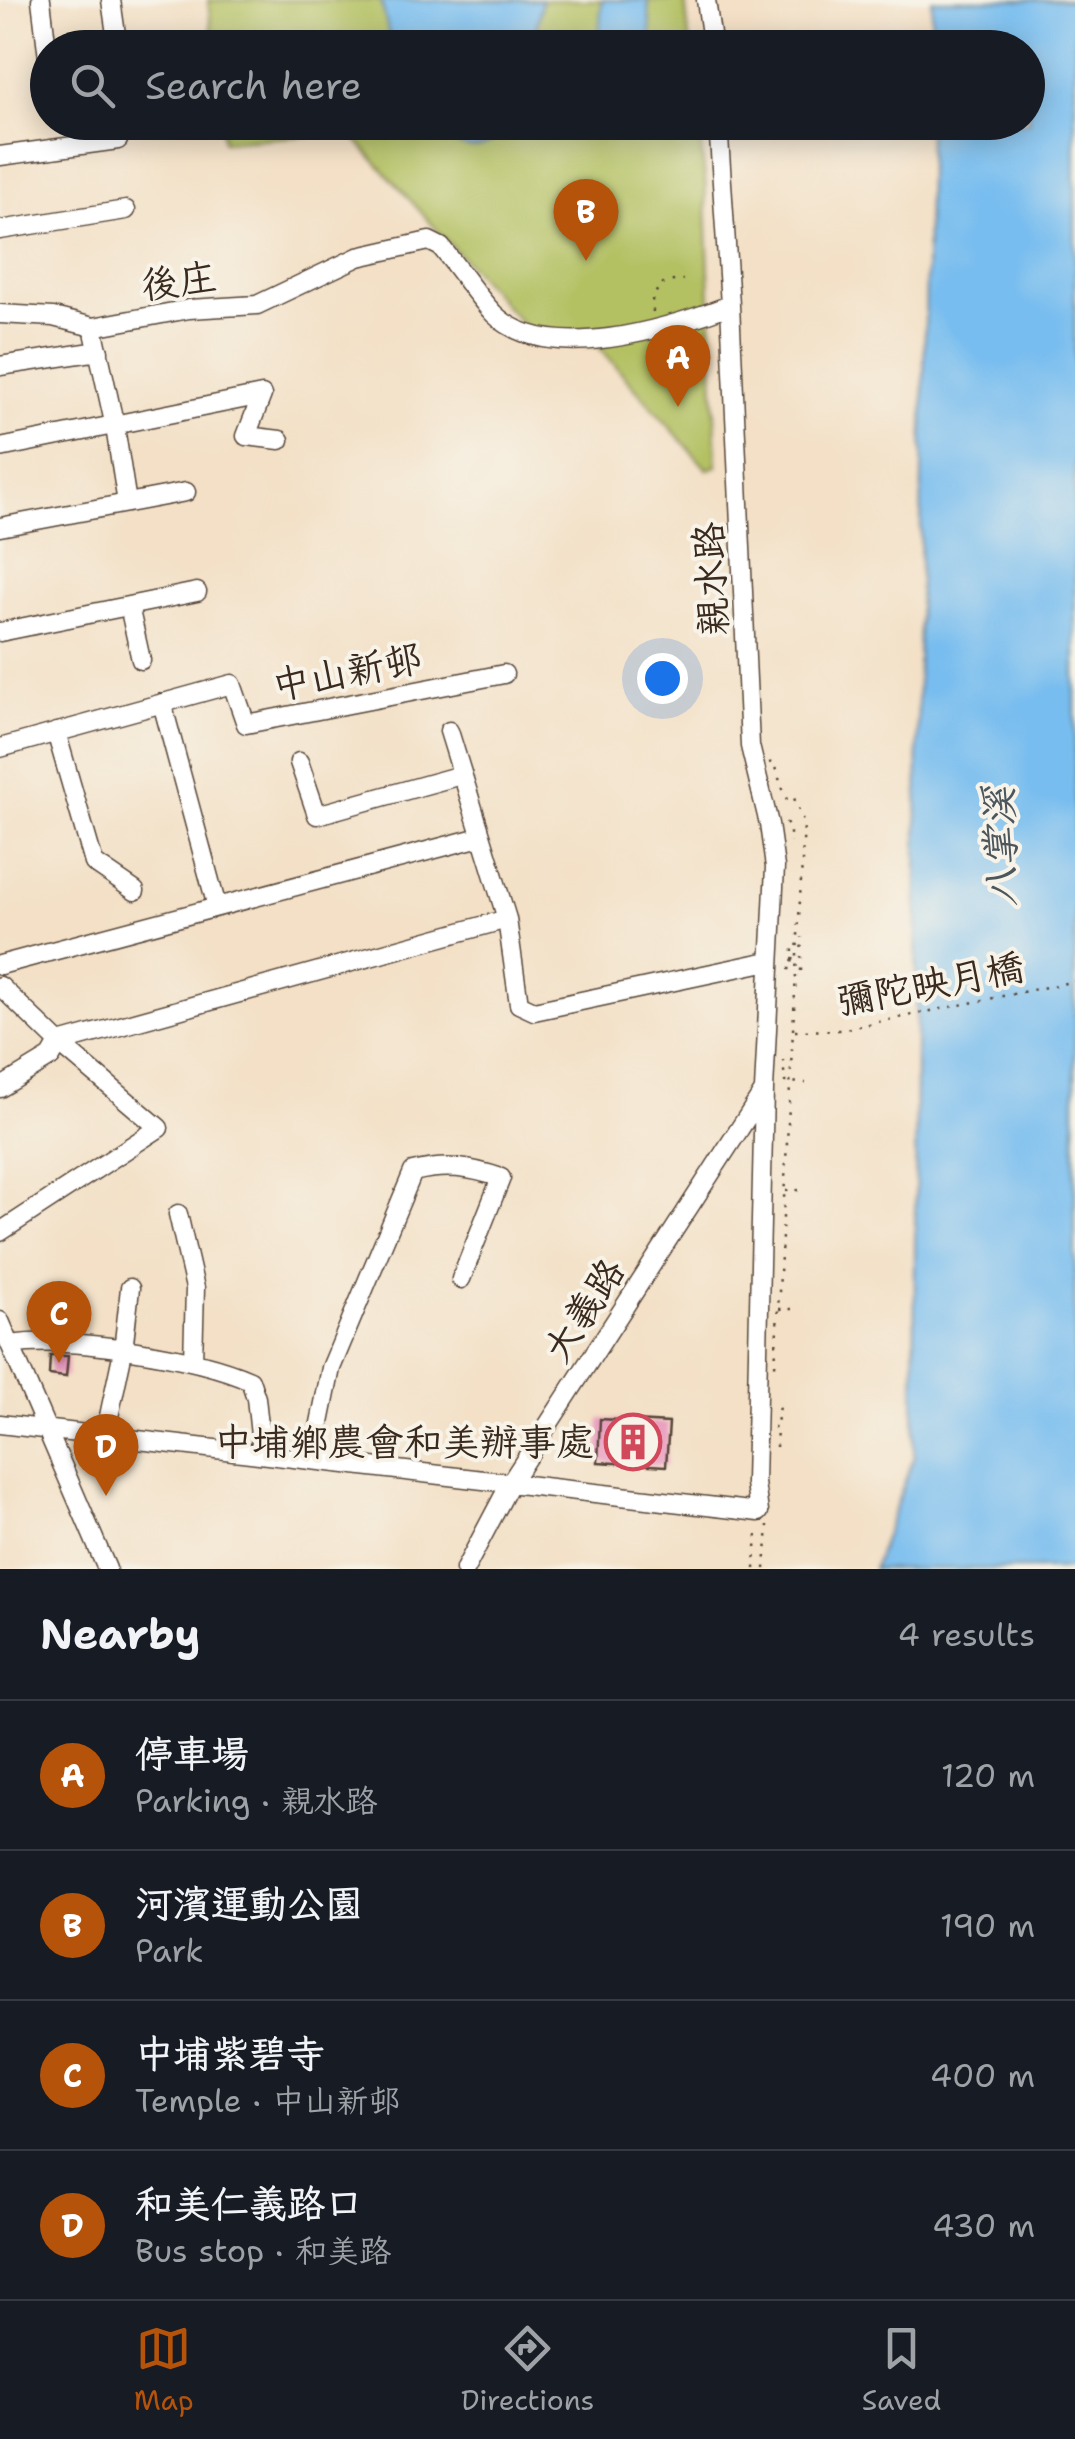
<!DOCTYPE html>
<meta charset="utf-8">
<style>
:root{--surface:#171b24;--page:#20242c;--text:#f1f3f6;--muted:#9ea1a6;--line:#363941;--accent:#b45309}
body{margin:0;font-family:"Shantell Sans","LXGW WenKai TC",sans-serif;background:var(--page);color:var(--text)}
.you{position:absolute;left:662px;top:678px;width:35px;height:35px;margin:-25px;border:8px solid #fff;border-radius:50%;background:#1a73e8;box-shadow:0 0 0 15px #1a73e833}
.badge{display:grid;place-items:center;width:65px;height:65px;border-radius:50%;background:var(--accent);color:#fff;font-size:32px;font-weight:700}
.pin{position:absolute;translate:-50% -82px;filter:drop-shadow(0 2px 5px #0008)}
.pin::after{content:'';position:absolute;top:52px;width:35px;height:30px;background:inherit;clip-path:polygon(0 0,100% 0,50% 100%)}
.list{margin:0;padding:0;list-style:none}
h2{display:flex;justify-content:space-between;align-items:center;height:130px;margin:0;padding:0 40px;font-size:42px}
h2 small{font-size:32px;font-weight:400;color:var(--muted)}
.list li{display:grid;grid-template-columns:65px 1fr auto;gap:30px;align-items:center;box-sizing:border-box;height:150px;padding:0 40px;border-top:2px solid var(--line)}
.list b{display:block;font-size:38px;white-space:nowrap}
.list p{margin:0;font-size:32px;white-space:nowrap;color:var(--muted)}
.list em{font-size:32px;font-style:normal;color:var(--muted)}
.icon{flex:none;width:55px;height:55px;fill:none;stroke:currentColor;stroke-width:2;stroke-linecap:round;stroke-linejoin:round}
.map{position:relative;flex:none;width:1075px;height:1569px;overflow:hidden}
.search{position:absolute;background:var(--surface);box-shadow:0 5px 25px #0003;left:30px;right:30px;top:30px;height:110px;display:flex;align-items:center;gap:25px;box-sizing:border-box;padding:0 35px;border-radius:55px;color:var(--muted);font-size:38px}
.sheet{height:730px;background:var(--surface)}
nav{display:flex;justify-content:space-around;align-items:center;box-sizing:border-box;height:140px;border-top:2px solid var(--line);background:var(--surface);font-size:28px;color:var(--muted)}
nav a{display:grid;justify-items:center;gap:5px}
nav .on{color:var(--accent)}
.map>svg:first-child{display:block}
.green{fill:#b4c164;stroke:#787641;stroke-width:2.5}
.water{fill:#78bdef;stroke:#5a7486;stroke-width:2.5}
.building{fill:#e89abe}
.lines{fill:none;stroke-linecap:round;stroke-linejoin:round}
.minor-casing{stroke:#574537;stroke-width:21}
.path{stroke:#574537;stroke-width:2.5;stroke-dasharray:2.5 8;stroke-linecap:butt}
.minor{stroke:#fff;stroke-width:18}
.labels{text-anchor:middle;stroke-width:8;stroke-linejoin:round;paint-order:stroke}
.street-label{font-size:38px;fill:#3b2a1e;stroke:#f7f3e8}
.poi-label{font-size:38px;fill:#3b2a1e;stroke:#f7f3e8;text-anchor:end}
.water-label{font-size:40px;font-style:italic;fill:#4d565d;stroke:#f7f3e8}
</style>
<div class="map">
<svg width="1075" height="1569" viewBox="0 0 1075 1569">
<rect width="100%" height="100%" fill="#f7f3e8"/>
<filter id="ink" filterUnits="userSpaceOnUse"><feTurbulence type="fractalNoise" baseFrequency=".01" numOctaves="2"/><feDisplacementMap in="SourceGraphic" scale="20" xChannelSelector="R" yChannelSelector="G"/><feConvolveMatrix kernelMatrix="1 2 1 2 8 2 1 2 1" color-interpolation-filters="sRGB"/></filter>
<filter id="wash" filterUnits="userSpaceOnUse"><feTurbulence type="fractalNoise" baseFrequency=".0048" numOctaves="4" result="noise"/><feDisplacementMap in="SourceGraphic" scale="40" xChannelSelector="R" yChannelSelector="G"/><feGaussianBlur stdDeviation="2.25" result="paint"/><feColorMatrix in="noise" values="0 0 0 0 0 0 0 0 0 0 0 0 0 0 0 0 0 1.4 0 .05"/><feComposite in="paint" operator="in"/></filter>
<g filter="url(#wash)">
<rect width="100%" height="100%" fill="#f3e0c6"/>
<path class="green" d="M208,0H685L690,47H213Z
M221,123H698L705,179L717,466L707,469L598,346L539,343L349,132L223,142Z"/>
<path class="water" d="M381,0H542L533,47L392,48Z
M602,0H648L652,47H598Z
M932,0H1075V1569H873L914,1456L918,674L929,123L1028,122V48L931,47Z
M430,123H508C485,160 457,151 430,123Z"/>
<g id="blocks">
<path class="building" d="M50,1356H68L66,1377L49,1375Z
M600,1419L669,1423L666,1466L598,1462Z"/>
</g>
</g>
<g filter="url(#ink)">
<use href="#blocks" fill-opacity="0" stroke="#574537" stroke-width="2.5"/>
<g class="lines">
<g class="minor-casing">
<path id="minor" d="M41,0L48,58
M111,0L118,48
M706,0L713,48
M0,156L118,140
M0,230L126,210
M0,314L53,317L93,327L189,309L257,305L358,257L429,241L441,247C459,269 475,294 494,314C548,367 669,328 730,305
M93,327L115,427L127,503
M0,366L99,351
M0,448L262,395L246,436L280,440
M0,527L186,492
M129,606L141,660
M0,632L197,592
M162,703L217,907
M449,731L507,919L519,1004L534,1011L769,961
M56,732L94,863L135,891
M0,748L232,684L246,724L504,674
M299,762L317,815L461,775
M0,965L480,837
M0,986L59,1043L159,1128L0,1232
M0,1088L51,1057L59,1043L507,919
M178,1214L195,1288L193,1361
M0,1321L107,1569
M11,1345C69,1336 196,1356 250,1380L256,1398L262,1453
M0,1424L759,1512L755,1483L764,1090L775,867L769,824L750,746L730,305L718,122
M105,1435L123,1351L130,1288
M313,1458L331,1368L413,1172C445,1164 470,1167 501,1178L461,1279
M465,1569L511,1482L764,1091"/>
</g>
<path class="path" d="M653,312L652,297L664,282L683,280
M769,763L773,762L787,800L794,798L804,824L775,1367
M786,823L790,829V843
M792,959L801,960L802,937
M788,969H792L793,949H790
M801,971V961
M795,1031L840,1030L1075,981
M783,1060L785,1082L806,1083
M786,1191L799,1190
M779,1309H793
M773,1427H777L779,1404
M776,1447L777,1428
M755,1569L757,1531
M765,1569L768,1525"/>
<use href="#minor" class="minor"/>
</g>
</g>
<defs>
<g id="building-ring" transform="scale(2.875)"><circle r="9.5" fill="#f7f3e8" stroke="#d1495b" stroke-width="1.5"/><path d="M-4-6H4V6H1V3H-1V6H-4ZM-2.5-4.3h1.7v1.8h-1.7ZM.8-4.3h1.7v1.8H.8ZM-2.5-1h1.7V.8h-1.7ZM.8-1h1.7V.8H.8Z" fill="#d1495b"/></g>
</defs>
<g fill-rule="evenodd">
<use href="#building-ring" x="633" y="1442"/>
</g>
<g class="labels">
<g class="street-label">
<text transform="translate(179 281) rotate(-7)" y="13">後庄</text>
<text transform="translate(711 579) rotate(-93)" y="13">親水路</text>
<text transform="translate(347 672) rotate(-11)" y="13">中山新邨</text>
<text transform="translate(930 984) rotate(-11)" y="13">彌陀映月橋</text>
<text transform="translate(584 1310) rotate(-57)" y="13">大義路</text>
</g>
<g class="poi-label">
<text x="594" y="1455">中埔鄉農會和美辦事處</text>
</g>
<g class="water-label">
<text transform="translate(1000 847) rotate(-92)" y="14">八掌溪</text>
</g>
</g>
</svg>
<div class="you"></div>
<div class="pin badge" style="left:678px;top:407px">A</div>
<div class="pin badge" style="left:586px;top:261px">B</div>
<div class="pin badge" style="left:59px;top:1363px">C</div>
<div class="pin badge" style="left:106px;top:1496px">D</div>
<div class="search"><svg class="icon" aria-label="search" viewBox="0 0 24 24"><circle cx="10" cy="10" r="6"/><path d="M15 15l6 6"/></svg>Search here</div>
</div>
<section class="sheet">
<h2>Nearby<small>4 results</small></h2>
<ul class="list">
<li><span class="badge">A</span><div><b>停車場</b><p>Parking · 親水路</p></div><em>120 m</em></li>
<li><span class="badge">B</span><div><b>河濱運動公園</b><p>Park</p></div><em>190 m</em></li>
<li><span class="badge">C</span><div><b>中埔紫碧寺</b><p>Temple · 中山新邨</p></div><em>400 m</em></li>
<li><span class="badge">D</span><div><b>和美仁義路口</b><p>Bus stop · 和美路</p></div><em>430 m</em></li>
</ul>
</section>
<nav>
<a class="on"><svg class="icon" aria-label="map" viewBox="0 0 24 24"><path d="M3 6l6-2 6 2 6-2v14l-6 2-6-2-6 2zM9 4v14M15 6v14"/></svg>Map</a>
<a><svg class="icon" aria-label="directions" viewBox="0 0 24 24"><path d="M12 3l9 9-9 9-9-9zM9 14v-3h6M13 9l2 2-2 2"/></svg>Directions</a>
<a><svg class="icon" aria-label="saved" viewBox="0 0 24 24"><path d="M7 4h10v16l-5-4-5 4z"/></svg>Saved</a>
</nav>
